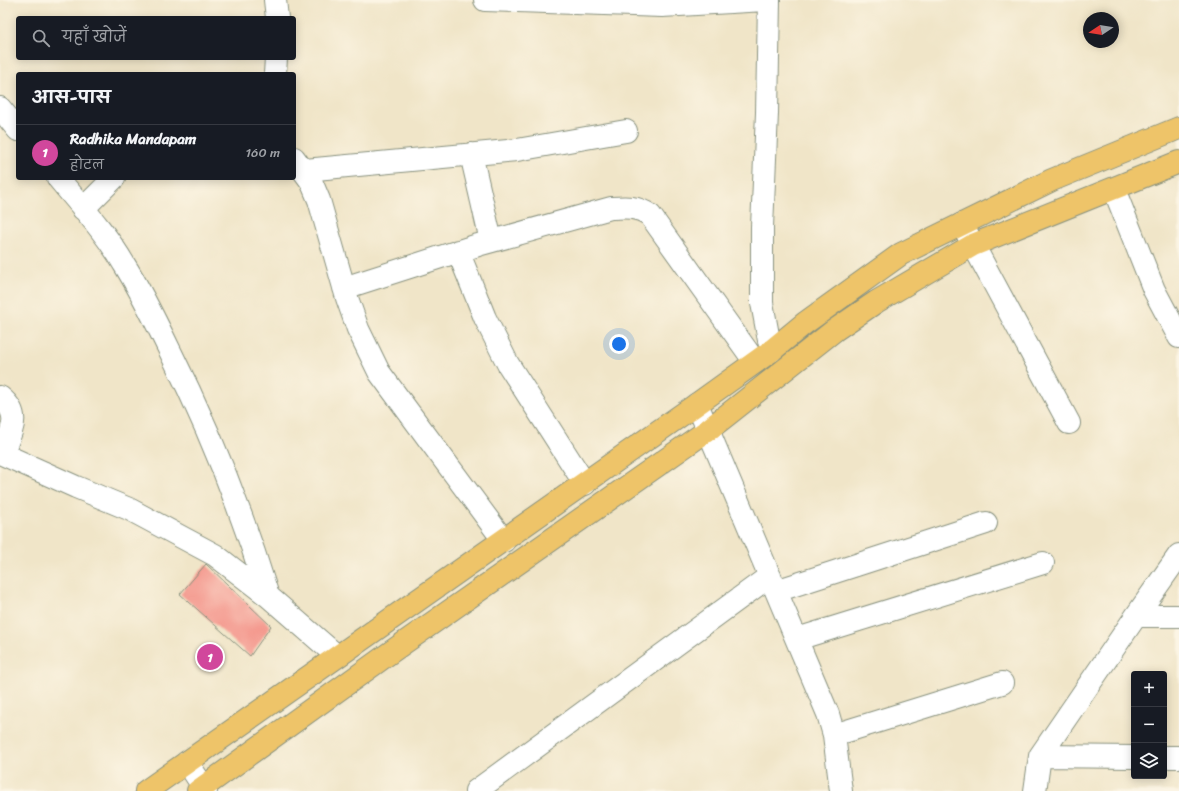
<!DOCTYPE html>
<html lang="hi">
<meta charset="utf-8">
<style>
:root{--surface:#171b24;--page:#242831;--text:#f1f3f6;--muted:#9ea1a6;--line:#363941;--accent:#d93025}
body{margin:0;font-family:Sriracha,"Playpen Sans Deva",sans-serif;background:var(--page);color:var(--text)}
.controls{position:absolute;right:12px;bottom:12px;display:grid;overflow:hidden;border-radius:4px;box-shadow:0 2px 10px #0003}
.controls button{width:36px;height:36px;display:grid;place-items:center;padding:0;border:0;border-bottom:1px solid var(--line);background:var(--surface);color:var(--text);font:20px sans-serif}
.compass{position:absolute;left:1083px;top:12px;width:36px;height:36px;border-radius:50%;background:var(--surface);box-shadow:0 2px 10px #0003;rotate:258deg}
.you{position:absolute;left:619px;top:344px;width:14px;height:14px;margin:-10px;border:3px solid #fff;border-radius:50%;background:#1a73e8;box-shadow:0 0 0 6px #1a73e833}
.badge{display:grid;place-items:center;width:26px;height:26px;border-radius:50%;background:var(--accent);color:#fff;font-size:13px;font-weight:700}
.pin{position:absolute;translate:-50% -50%;border:2px solid #fff;box-shadow:0 1px 4px #0006}
.list{margin:0;padding:0;list-style:none}
h2{display:flex;justify-content:space-between;align-items:center;height:52px;margin:0;padding:0 16px;font-size:17px}
h2 small{font-size:13px;font-weight:400;color:var(--muted)}
.list li{display:grid;grid-template-columns:26px 1fr auto;gap:12px;align-items:center;box-sizing:border-box;height:56px;padding:0 16px;border-top:1px solid var(--line)}
.list b{display:block;font-size:15px;white-space:nowrap}
.list p{margin:0;font-size:13px;white-space:nowrap;color:var(--muted)}
.list em{font-size:13px;font-style:normal;color:var(--muted)}
.icon{flex:none;width:22px;height:22px;fill:none;stroke:currentColor;stroke-width:2;stroke-linecap:round;stroke-linejoin:round}
.map{position:relative;flex:none;width:1179px;height:791px;overflow:hidden}
.search{position:absolute;background:var(--surface);box-shadow:0 2px 10px #0003;left:16px;top:16px;width:280px;height:44px;display:flex;align-items:center;gap:10px;box-sizing:border-box;padding:0 14px;border-radius:4px;color:var(--muted);font-size:15px}
.panel{position:absolute;background:var(--surface);box-shadow:0 2px 10px #0003;left:16px;top:72px;width:280px;height:108px;border-radius:4px}
.map>svg:first-child{display:block}
.building{fill:#f49a8f}
.lines{fill:none;stroke-linecap:round;stroke-linejoin:round}
.street-casing{stroke:#88917e;stroke-width:24}
.primary-casing{stroke:#88917e;stroke-width:24}
.street{stroke:#fff;stroke-width:22}
.primary{stroke:#eec469;stroke-width:22}
</style>
<div class="map">
<svg width="1179" height="791" viewBox="0 0 1179 791">
<rect width="100%" height="100%" fill="#fcf5e5"/>
<filter id="ink" filterUnits="userSpaceOnUse"><feTurbulence type="fractalNoise" baseFrequency=".025" numOctaves="2"/><feDisplacementMap in="SourceGraphic" scale="8" xChannelSelector="R" yChannelSelector="G"/><feConvolveMatrix kernelMatrix="1 2 1 2 8 2 1 2 1" color-interpolation-filters="sRGB"/></filter>
<filter id="wash" filterUnits="userSpaceOnUse"><feTurbulence type="fractalNoise" baseFrequency=".012" numOctaves="4" result="noise"/><feDisplacementMap in="SourceGraphic" scale="16" xChannelSelector="R" yChannelSelector="G"/><feGaussianBlur stdDeviation="0.9" result="paint"/><feColorMatrix in="noise" values="0 0 0 0 0 0 0 0 0 0 0 0 0 0 0 0 0 1.4 0 .05"/><feComposite in="paint" operator="in"/></filter>
<g filter="url(#wash)">
<rect width="100%" height="100%" fill="#f0e5c8"/>
<g id="blocks">
<path class="building" d="M206,564L271,626L250,656L180,594Z"/>
</g>
</g>
<g filter="url(#ink)">
<use href="#blocks" fill-opacity="0" stroke="#88917e" stroke-width="1"/>
<g class="lines">
<g class="street-casing">
<path id="street" d="M275,0L277,18
M485,0L662,6L765,0
M769,0L767,113L762,227V303L771,351
M275,74L276,58
M0,108L18,130
M471,154L491,241
M294,158L311,181L319,200L347,298L358,329L379,372L504,541
M305,170L517,150L626,131
M58,178C80,205 106,233 124,264C141,291 155,320 169,349C209,429 242,511 268,596
M1114,189L1154,290L1179,337
M83,209L114,178
M962,224L1069,423
M458,251L485,318L508,364L585,484
M344,288L478,245L611,208C626,207 637,206 650,215L755,362
M0,397C23,415 11,431 2,454
M697,404L828,714L834,735L841,791
M0,453L76,487L129,509L215,555L268,596L337,656
M776,591L986,523
M1136,616H1179
M797,639L1043,563
M834,735L1002,683
M1040,756L1134,757
M1164,757H1179
M187,762L206,791
M476,791L770,576
M1035,791L1040,756L1136,616L1179,555"/>
</g>
<g class="primary-casing">
<path id="primary" d="M146,791L697,404L771,351L805,323L901,254L1052,180L1179,128
M198,791L391,652L708,430L835,330L876,302L973,245L1179,162"/>
</g>
<use href="#street" class="street"/>
<use href="#primary" class="primary"/>
</g>
</g>
</svg>
<div class="controls">
<button>+</button>
<button>−</button>
<button><svg class="icon" aria-label="layers" viewBox="0 0 24 24"><path d="M12 4l9 5-9 5-9-5zM3 14l9 5 9-5"/></svg></button>
</div>
<svg class="compass" viewBox="-18 -18 36 36"><path d="M0-13l5 13h-10z" fill="#e53935"/><path d="M0 13l5-13h-10z" fill="#9ea1a6"/></svg>
<div class="you"></div>
<div class="pin badge" style="left:210px;top:657px;background:#d1479c">1</div>
<div class="search"><svg class="icon" aria-label="search" viewBox="0 0 24 24"><circle cx="10" cy="10" r="6"/><path d="M15 15l6 6"/></svg>यहाँ खोजें</div>
<section class="panel">
<h2>आस-पास<small></small></h2>
<ul class="list">
<li><span class="badge" style="background:#d1479c">1</span><div><b>Radhika Mandapam</b><p>होटल</p></div><em>160 m</em></li>
</ul>
</section>
</div>
